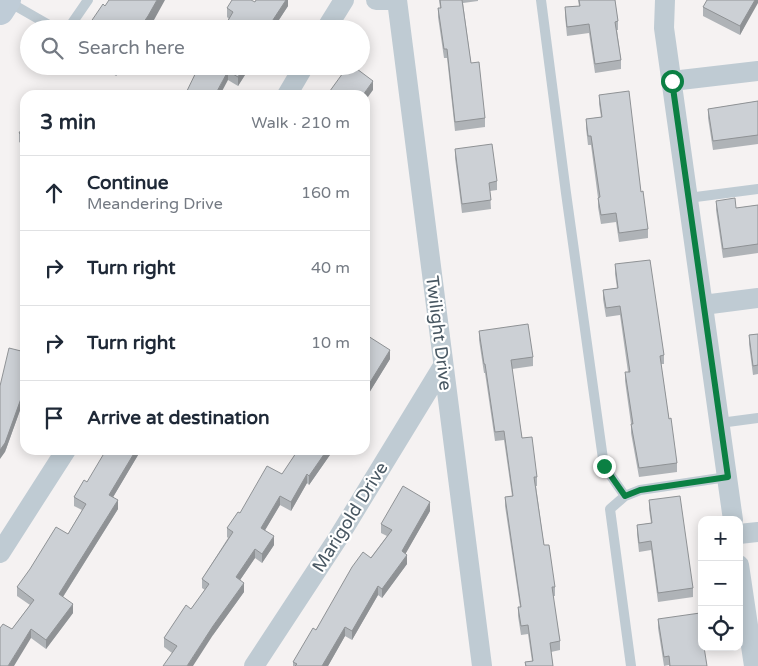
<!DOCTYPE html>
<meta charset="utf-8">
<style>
:root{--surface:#fff;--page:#f2f2f3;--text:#1f2937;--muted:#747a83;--line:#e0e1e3}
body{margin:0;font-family:"Varela Round",sans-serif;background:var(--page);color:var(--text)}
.controls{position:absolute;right:15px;bottom:15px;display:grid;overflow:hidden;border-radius:10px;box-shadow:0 2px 12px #0003}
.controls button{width:45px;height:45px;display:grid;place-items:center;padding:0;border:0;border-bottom:1px solid var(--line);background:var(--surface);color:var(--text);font:25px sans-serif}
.stop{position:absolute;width:15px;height:15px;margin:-11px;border:4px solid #0b8043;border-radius:50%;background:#fff}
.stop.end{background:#0b8043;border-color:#fff;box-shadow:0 1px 5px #0008}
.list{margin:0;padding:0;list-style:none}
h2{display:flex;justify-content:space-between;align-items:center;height:65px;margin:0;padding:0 20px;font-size:21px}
h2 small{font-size:16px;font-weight:400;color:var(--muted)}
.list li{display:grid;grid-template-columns:32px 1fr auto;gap:15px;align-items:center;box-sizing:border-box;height:75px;padding:0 20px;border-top:1px solid var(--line)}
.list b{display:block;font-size:19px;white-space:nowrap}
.list p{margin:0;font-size:16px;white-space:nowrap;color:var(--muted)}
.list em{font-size:16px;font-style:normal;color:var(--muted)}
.icon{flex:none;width:28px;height:28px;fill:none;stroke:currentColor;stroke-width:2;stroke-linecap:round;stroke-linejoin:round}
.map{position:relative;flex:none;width:758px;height:666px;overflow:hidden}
.search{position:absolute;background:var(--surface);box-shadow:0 2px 12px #0003;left:20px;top:20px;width:350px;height:55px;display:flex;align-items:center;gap:12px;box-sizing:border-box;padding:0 18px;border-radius:28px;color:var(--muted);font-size:19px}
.panel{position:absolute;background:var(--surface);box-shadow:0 2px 12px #0003;left:20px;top:90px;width:350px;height:365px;border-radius:15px}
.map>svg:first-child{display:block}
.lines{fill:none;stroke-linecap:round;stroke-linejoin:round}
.lane{stroke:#bfcbd3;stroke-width:10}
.street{stroke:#bfcbd3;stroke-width:20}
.secondary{stroke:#bfccd7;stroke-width:28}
.wall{fill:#afb3b7}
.shaded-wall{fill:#8f9295}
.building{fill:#ccd0d5;stroke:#8f9295}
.route{stroke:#0b8043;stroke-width:6}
.labels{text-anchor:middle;stroke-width:4.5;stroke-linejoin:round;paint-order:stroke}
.street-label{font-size:18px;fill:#485762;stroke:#fff}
</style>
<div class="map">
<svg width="758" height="666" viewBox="0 0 758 666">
<rect width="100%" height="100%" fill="#f5f2f2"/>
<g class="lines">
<path class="lane" d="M541,0L566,193L604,466L625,496
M7,1L56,29
M68,29L88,0
M688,198L758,189
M720,423L758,418
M631,666L610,509L625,496L640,490L727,477"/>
<path class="street" d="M376,0H392
M397,0L482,666
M665,0L664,28L733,520
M326,29L344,0
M672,81L758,71
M287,95L304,66
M703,305L758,298
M739,534L758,532
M0,553L66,450
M739,565L754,666
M254,666L338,538L443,366"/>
<path class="secondary" d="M0,11L7,0"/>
</g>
<path class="wall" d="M286,0H288V6L273,29H223L229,19L227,17V8L255,2Z
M439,0H478V1L463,3L471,63L485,118V127L455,131L447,58H444L438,17V8H440Z
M578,0H615L618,21V30H617L621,60V69L595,73L589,33L567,36L565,16V7L579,6Z
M758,0L740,35L703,16V7Z
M102,66H123L116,76Z
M199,66H250V67L238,86L228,80Z
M599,95L641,192L648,229V238L619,242L616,222L601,224L598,207V198L591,145H588L586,128V119L601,117L599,104Z
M758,101V144L713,150L708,118V109Z
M25,124V146L19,142V133Z
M455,149L497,181V190L490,191L491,209L462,213L455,158Z
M716,201L736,208L758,205V253L723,258L716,210Z
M615,264L664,355V364H661L669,419L677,463V472L639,477L631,433V424L625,381V372H628L620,315L606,317L603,299V290L617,288L615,274Z
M479,331L533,357V366L512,369L522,438L537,477V486H536L544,545L555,587V596H553L560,641V650L551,652L553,666H525V662L532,661L528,634L521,635L518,616V607H520L505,506V497L512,496L504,440L495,441L485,373H484L479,340Z
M758,334V374L753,375L749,344V335Z
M365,341L390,359L369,393L367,392Z
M25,352V402H23L5,452Z
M141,450L113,497L118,509L63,597L73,613L46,649L31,638L12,629L30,605L17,596V587L68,534L82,510L74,506V497L87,482Z
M332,450V452L309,485L307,483L291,511L280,505L265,530L274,545L262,563L255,558L240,580L244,592L213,635L172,653L164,647V638L191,609L205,590L202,588V579L228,538L227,537V528L240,513L282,474Z
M649,500L693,588V597L658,602L651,550L639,552L637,534V525L651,523L649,509Z
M430,511L405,554L407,564L382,598L378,595L352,640L345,636L328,666H293V662L316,630L387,536L381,533V524Z
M658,619L707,666H669V665L664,666L658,628Z"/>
<path class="shaded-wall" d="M157,0H165L149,29H139Z
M286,0H288V6L273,29H267Z
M755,0H758V3L740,35V26Z
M116,66H123L116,76Z
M244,66H250V67L238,86V77Z
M228,71V80L220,95H215Z
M373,81V90L365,101V95H363Z
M390,350V359L369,393V384Z
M367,383V392L365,394V385Z
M23,393V402L5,452L0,459V450Z
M136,450H141L109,504V495Z
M327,450H332V452L309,485V476Z
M307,474V483L291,511V502Z
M280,496V505L261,537V528Z
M118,500V509L59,603V594Z
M430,502V511L402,560V551Z
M274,536V545L262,563V554Z
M255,549V558L236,586V577Z
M407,555V564L382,598V589Z
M244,583V592L213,635L193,666H187L213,626Z
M378,586V595L352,640V631Z
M73,604V613L46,649V640Z
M345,627V636L328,666H322Z
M31,629V638L14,666H8Z"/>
<path class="building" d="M109,0H157L148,16L139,29H92L88,26L103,4L105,6Z
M232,0H251L255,2L256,0H286L267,29H223L233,12L227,8Z
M440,0H462L471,63L479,62L485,118L455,122L447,49H444L438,8H441Z
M579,0H615L618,21L615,22L621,60L595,64L589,24L567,27L565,7L580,6Z
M707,0H755L740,26L703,7Z
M199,66H244L238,77L228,71L215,95H185Z
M348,66H353L373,81L363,95H327Z
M629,91L641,192L643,191L648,229L619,233L616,213L601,215L598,198L600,197L591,136H588L586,119L602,117L599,95Z
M758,101V135L713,141L708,109Z
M25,124V137L19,133Z
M492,144L497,181L489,183L491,200L462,204L455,149Z
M735,198L736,208L758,205V244L723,249L716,201Z
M650,260L664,355L660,356L669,419L671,418L677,463L639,468L631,424H633L625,372H630L620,306L606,308L603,290L618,288L615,264Z
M528,324L533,357L511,360L522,438L532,437L537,477H534L544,545H549L555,587H552L560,641L550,643L553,666H526L525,662L533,661L528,625L521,626L518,607H521L505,497L513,496L504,431L495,432L485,364H484L479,331Z
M758,334V365L753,366L749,335Z
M368,336L390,350L369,384L367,383L365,385V341Z
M9,348L25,352V393H23L5,443L0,450V386Z
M106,450H136L109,495L118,500L59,594L73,604L46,640L31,629L8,666H0V628L3,624L12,629L34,600L17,587L30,569L56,527L68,534L86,504L74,497L84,480L87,482Z
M298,450H327L309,476L307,474L291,502L280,496L261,528L274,536L262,554L255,549L236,577L244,583L213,626L187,666H163L177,646L164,638L186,605L191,609L209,584L202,579L233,532L227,528L238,512L240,513L267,466L282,474Z
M403,486L430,502L402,551L407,555L382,589L378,586L352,631L345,627L322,666H295L297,664L293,662L313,628L316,630L352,567L363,552L371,558L392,530L381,524Z
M680,496L693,588L658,593L651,541L639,543L637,525L652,523L649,500Z
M700,613L702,627V647H704L707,666H670L669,656L664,657L658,619Z"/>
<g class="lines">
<path class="route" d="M604,466L625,496L640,490L728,477L672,81"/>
</g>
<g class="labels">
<g class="street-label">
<text transform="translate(439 333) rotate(83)" y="6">Twilight Drive</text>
<text transform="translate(350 517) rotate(-58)" y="6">Marigold Drive</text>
</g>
</g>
</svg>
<div class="controls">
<button>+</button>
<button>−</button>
<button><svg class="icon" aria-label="locate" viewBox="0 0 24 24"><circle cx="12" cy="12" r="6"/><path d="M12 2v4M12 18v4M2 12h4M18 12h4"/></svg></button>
</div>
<div class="stop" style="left:672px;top:81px"></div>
<div class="stop end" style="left:604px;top:466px"></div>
<div class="search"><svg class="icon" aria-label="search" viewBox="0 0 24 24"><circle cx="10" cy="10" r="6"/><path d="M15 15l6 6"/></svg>Search here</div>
<section class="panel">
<h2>3 min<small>Walk · 210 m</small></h2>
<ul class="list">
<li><svg class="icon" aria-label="ahead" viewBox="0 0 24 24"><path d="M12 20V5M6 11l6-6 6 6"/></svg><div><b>Continue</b><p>Meandering Drive</p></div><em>160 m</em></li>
<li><svg class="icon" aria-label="right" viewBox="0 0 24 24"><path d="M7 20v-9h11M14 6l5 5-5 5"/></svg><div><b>Turn right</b></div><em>40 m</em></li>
<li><svg class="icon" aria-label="right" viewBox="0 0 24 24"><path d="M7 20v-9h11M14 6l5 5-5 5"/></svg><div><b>Turn right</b></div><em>10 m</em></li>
<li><svg class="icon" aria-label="arrive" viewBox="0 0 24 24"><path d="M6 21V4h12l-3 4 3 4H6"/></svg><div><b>Arrive at destination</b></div></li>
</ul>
</section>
</div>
